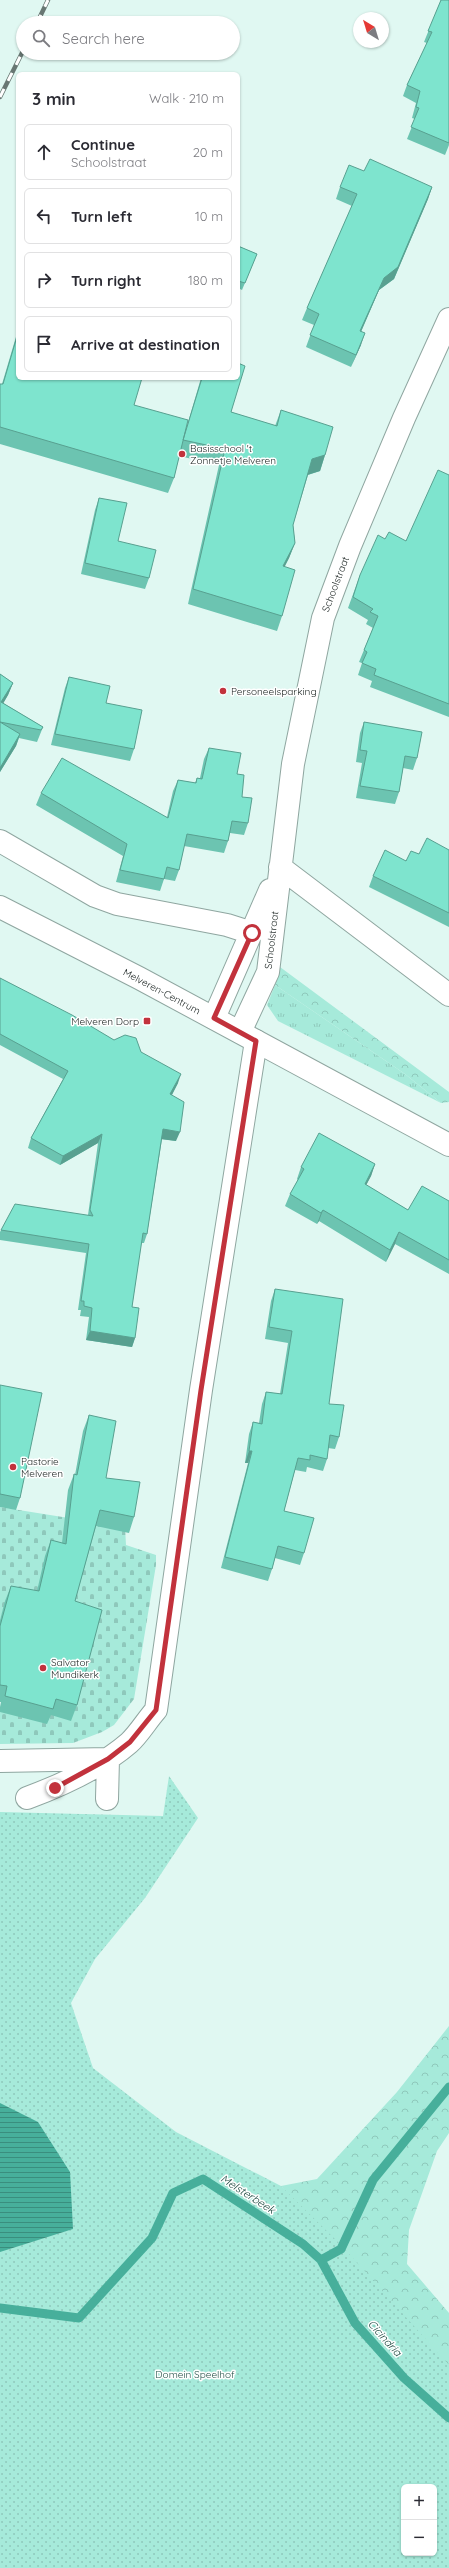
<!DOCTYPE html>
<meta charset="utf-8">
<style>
:root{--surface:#fff;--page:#f7f7f7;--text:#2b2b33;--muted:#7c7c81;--line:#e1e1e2}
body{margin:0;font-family:Quicksand,sans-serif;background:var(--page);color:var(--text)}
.controls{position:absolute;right:12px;bottom:12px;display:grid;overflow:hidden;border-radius:6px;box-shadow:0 1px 3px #0004}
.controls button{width:36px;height:36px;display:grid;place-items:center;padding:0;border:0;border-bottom:1px solid var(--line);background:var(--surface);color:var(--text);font:20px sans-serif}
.compass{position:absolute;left:353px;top:12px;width:36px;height:36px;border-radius:50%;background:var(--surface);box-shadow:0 1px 3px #0004;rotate:322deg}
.stop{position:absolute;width:12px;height:12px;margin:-9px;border:3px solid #c2323c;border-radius:50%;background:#fff}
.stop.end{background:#c2323c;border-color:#fff;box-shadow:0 1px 4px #0008}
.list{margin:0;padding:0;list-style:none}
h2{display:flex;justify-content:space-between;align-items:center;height:52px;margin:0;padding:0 16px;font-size:17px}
h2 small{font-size:13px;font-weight:400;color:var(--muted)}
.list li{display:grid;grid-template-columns:26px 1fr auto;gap:12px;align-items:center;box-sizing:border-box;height:56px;margin:0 8px 8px;padding:0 8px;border:1px solid var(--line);border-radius:6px}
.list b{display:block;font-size:15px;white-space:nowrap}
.list p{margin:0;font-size:13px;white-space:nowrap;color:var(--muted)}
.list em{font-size:13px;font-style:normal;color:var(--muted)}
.icon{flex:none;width:22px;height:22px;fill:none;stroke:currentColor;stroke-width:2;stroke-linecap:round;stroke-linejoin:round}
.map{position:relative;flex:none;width:449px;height:2568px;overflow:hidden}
.search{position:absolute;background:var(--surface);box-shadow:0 1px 3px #0004;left:16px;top:16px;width:224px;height:44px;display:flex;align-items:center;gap:10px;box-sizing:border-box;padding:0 14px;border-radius:22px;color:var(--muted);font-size:15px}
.panel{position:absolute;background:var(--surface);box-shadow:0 1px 3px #0004;left:16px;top:72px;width:224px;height:308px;border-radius:6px}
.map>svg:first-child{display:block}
.grass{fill:url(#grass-tufts)}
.forest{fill:url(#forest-crowns)}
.cemetery{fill:url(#cemetery-stones)}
.park{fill:url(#park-dots);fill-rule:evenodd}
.water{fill:url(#water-rules)}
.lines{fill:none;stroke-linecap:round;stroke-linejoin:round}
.stream{stroke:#47af9b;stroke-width:9}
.minor-casing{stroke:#8fa6a0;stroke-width:24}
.major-casing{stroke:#8fa6a0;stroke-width:24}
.minor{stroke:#fff;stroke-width:22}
.major{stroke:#fff;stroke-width:22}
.rail-casing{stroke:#687773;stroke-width:4.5}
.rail{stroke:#fff;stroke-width:3;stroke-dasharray:9;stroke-linecap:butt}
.wall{fill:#6cc4b1}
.shaded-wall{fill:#58a090}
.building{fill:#7ee4ce;stroke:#58a090}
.route{stroke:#c2323c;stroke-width:5}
.poi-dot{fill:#c2323c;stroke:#fff;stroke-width:1.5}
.labels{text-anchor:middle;stroke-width:3;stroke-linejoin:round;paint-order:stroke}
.poi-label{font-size:10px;fill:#192220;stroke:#fff;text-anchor:start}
.street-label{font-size:10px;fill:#192220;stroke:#fff}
.park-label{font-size:10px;fill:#255249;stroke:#fff}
.water-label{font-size:11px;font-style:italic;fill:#1d4a41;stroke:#fff}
</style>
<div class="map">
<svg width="449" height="2568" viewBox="0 0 449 2568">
<defs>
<pattern id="grass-tufts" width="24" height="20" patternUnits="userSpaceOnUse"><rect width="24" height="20" fill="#a6eada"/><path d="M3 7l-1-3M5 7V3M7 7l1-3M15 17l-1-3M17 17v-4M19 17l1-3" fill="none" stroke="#8ec8bb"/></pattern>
<pattern id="forest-crowns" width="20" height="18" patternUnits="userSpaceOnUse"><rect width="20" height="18" fill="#a6eada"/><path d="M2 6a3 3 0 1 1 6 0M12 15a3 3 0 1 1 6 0" fill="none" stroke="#8ec8bb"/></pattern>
<pattern id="cemetery-stones" width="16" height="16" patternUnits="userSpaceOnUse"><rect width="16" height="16" fill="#a6eada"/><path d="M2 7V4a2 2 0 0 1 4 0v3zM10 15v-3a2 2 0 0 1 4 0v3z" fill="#8ec8bb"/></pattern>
<pattern id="park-dots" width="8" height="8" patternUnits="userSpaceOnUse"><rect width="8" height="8" fill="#a6eada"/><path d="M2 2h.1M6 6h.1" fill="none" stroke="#8ec8bb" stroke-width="1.8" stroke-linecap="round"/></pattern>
<pattern id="water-rules" width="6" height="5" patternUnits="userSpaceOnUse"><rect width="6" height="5" fill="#47af9b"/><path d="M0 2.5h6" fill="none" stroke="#3a8e7e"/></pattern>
</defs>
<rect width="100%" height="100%" fill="#e0f8f2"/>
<path class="grass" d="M275,985L405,1074L441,1103L278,1021L267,1005Z"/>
<path class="forest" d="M280,967L449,1092V1102L441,1103L405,1074L275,985Z
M449,2026V2133L437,2151L409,2230L407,2264L449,2313V2386L281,2186L317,2179L397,2092Z"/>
<path class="cemetery" d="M0,1507L125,1527L126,1545L156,1555V1565L134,1699L114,1725L102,1732L73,1743L0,1744V1712L33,1607L3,1610L0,1620Z"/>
<path class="park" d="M169,1776L198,1818L145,1898L95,1959L71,2003L93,2068L176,2132L281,2186L342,2246L449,2365V2568H0V1812L163,1816ZM404,2487H434V2553H404Z"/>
<path class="water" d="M0,2103L38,2122L70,2172L73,2229L0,2252Z"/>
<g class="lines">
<path class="stream" d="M321,2260L355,2323L404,2378L449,2418
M0,2308L79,2318L152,2238L173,2193L203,2179L303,2244L321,2260L341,2249L373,2180L449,2087"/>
<g class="minor-casing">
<path id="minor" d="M0,841L95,896L117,904L227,925L252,933
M280,867L449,995
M214,1018L270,890
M240,1032L268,972L293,764L323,618L350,546L404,418L449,319
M0,1761L108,1759L107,1799
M27,1798C62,1785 100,1768 129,1743C139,1734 147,1720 156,1710L201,1390L256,1041"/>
</g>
<g class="major-casing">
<path id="major" d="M0,907L139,978L449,1145"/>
</g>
<use href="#minor" class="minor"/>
<use href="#major" class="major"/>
<g class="rail-casing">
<path id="rail" d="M37,23L48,0
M0,97L23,51"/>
</g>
<use href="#rail" class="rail"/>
</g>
<path class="wall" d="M441,0L449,145L445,155L407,139L415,119L412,118L416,103L403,96L407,85L427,43L424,42Z
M364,171L432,187L428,199L394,279L379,290L361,332V345L351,367L306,347L314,325L302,320L307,308L352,206L336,199L340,187Z
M238,246L257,254L242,290L238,288Z
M18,330V378L134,405L186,429L201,378H238L231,412L275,426L281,410L325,455L320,471L308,475L293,525L295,543L289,558L285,566L282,616L277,631L188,604L219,465L179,456L174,478L168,493L0,444V384H2Z
M449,475V717L370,687L372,681L358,675L362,663L359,662L373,628L366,624L368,620L348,608L360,575L385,539L406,541Z
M99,498L118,541L149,578L145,589L81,574L95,510Z
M0,674L13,683L8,695L3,703L43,727L37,742L19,738L16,746L0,772Z
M69,677L106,703L134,749L130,761L51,745L65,688Z
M364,722L417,758L413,770L403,768L399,792L395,804L356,798L362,763L356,762L360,733Z
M209,748L237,774L242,797L248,823L244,835L230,833L228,841L224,853L184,846L179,870L175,881L164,879L160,891L116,882L123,856L36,805L41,793L167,817L173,791L178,780L195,783L197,778H200L204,759Z
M449,850V927L369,887L373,876L419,854Z
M0,978L114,1040L141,1052L178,1083L172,1095L176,1141L162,1139L147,1234L144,1243H141L132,1307L135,1338L132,1347L86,1340L89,1317L80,1316L81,1310H78L86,1253L0,1240V1232L1,1230L88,1215L98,1143L60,1165L28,1148L31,1138L63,1079L0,1045Z
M375,1164L371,1176L366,1185L408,1210L449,1201V1274L395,1244L386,1262L319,1221L317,1224L285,1206L290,1194L298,1180L297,1179L301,1167Z
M275,1289L329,1404L339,1437L335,1449L328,1448L327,1459L323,1471L307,1467L306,1472L295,1470L284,1511L304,1553L300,1565L275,1558L272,1569L268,1581L221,1568L248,1463H245L249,1434L253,1422L259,1423L262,1404L266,1392L280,1394L288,1343L265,1339L271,1301Z
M0,1385L20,1498L16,1510L0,1507Z
M89,1415L106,1478L134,1517L129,1533L96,1526L75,1601L77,1705L71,1721L51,1715L47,1724L0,1712V1707L1,1702H0V1620L5,1601L11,1586L37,1591L45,1556L51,1540L62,1543L68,1490L74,1474L75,1475L83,1431Z"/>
<path class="shaded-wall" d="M432,187L428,199L394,279L379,290L356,343L360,331L384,278Z
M365,333L361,345L351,367L356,355Z
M325,455L320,471L307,475L312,459Z
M295,543L289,558L277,581L283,566Z
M13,683L8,695L0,709L1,702Z
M20,734L16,746L0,772V768Z
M181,1074L178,1083L167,1104L170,1094Z
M163,1129L180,1132L176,1141L160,1139Z
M102,1134L98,1143L60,1165L63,1156Z
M375,1164L371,1176L361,1195L365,1184Z
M323,1210L319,1221L317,1224L321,1213Z
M399,1232L395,1244L386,1262L390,1250Z
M90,1331L135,1338L132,1347L86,1340Z
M249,1451H252L248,1463H245Z"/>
<path class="building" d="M441,0H449V143L411,127L419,108L416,107L420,91L407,85L432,32L428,31Z
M370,159L432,187L398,267L384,278L360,331L365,333L356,355L310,335L319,314L307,308L357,194L340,187L349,165L364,171Z
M238,246L257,254L245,283L238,281Z
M18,333V378H142L134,405L188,420L174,478L0,427V384H3Z
M238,363L245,366L231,412L277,426L281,410L333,427L325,455L312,459L293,525L295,543L283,566L295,570L282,616L193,589L225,449L183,440L202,378H238Z
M438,470L449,475V704L374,675L376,669L362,663L367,652L364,650L378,616L370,612L373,609L353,597L360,575L378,535L385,539L389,532L406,541Z
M99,498L127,503L118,541L156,550L149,578L85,563Z
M0,674L13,683L1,702L43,727L41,730L0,722Z
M69,677L110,686L106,703L142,710L134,749L55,734Z
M0,722L20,734L0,768Z
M364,722L422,732L417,758L405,756L399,792L360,786L367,751L360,750Z
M209,748L241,753L237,774L244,775L242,797L252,798L248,823L232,821L228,841L187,834L179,870L167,867L164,879L120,870L127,844L41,793L62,758L168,818L178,780L196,783L197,778L202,779Z
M427,838L449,850V913L373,876L385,850L406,861L411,851L419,854Z
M0,978L72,1015L114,1040L125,1035L136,1038L141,1052L181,1074L170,1094L184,1102L180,1132L163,1129L147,1234L143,1233L132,1307L139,1308L135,1338L90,1331L92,1308L84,1306V1301H81L89,1244L1,1230L15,1204L93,1216L90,1210L102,1134L63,1156L31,1138L68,1071L0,1034Z
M319,1133L375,1164L365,1184L408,1210L422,1186L449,1201V1260L399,1232L390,1250L323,1210L321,1213L290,1194L304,1169L301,1167Z
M275,1289L343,1299L329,1404L344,1405L339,1437L330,1435L327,1459L310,1455V1460L298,1458L284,1511L314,1518L304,1553L278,1546L272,1569L225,1557L252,1451H249L253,1422L262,1424L266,1392L282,1394L292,1331L269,1327Z
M0,1385L42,1393L20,1498L0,1494Z
M89,1415L116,1421L106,1478L140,1482L134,1517L100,1510L75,1601L102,1610L77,1705L56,1699L53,1709L5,1696L7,1686L0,1685V1626L11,1586L39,1591L51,1540L66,1544L74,1474L77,1475Z"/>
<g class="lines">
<path class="route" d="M55,1788L108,1759L130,1742L156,1710L201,1390L256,1041L214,1018L252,933"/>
</g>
<g class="poi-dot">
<circle cx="182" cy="454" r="4"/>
<circle cx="223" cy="691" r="4"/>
<rect x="143" y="1017" width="8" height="8" rx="2"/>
<circle cx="13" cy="1467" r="4"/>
<circle cx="43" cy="1668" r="4"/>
</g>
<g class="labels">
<g class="poi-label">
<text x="190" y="452">Basisschool 't<tspan x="190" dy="12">Zonnetje Melveren</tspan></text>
<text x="231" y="695">Personeelsparking</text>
<text x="139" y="1025" text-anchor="end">Melveren Dorp</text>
<text x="21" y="1465">Pastorie<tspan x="21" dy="12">Melveren</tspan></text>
<text x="51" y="1666">Salvator<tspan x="51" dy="12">Mundikerk</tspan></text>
</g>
<g class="street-label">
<text transform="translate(335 584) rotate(-69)" y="4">Schoolstraat</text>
<text transform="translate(271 940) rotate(-83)" y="4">Schoolstraat</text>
<text transform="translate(162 991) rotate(28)" y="4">Melveren-Centrum</text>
</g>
<g class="park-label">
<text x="195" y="2378">Domein Speelhof</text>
</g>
<g class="water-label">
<text transform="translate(248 2194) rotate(33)" y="4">Melsterbeek</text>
<text transform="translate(385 2338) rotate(48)" y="4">Cicindria</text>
</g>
</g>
</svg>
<div class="controls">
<button>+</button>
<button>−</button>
</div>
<svg class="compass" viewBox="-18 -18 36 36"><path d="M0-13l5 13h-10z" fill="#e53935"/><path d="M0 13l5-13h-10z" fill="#7c7c81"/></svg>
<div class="stop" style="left:252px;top:933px"></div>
<div class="stop end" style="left:55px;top:1788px"></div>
<div class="search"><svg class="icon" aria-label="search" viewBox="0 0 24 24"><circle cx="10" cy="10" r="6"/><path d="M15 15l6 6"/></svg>Search here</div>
<section class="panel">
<h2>3 min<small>Walk · 210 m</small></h2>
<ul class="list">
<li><svg class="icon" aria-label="ahead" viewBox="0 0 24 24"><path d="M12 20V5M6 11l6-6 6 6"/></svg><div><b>Continue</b><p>Schoolstraat</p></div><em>20 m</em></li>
<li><svg class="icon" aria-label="left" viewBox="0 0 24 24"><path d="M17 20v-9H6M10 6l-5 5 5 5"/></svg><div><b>Turn left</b></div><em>10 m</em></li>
<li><svg class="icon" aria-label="right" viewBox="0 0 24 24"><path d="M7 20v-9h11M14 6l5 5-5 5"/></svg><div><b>Turn right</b></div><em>180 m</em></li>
<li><svg class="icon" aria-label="arrive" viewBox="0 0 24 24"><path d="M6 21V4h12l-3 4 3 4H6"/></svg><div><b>Arrive at destination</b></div></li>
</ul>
</section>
</div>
